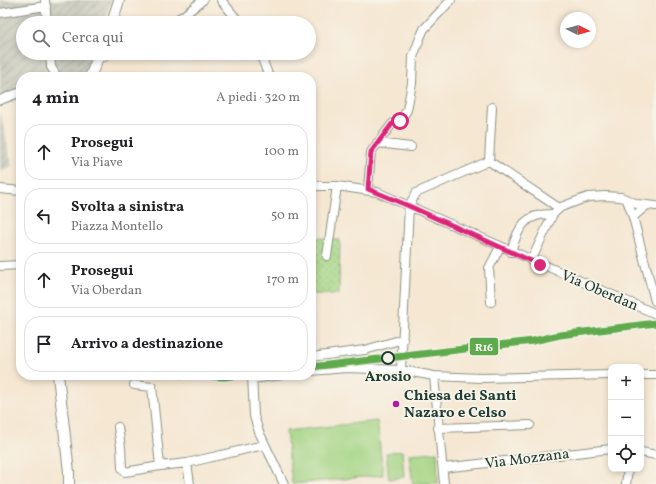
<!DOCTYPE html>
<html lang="it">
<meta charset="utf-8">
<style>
:root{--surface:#fff;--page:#f2f2f2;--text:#202124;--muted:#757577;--line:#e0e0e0}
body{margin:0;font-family:Vollkorn,serif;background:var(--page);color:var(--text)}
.controls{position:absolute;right:12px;bottom:12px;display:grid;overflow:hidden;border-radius:8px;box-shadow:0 2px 6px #0003}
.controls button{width:36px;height:36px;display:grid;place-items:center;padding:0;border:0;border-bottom:1px solid var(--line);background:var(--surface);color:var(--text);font:20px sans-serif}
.compass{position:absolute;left:560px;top:12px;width:36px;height:36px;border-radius:50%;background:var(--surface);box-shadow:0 2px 6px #0003;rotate:96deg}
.stop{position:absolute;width:12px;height:12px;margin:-9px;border:3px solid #db2777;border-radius:50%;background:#fff}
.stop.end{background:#db2777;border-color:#fff;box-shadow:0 1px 4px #0008}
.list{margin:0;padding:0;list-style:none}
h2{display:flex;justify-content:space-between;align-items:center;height:52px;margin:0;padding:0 16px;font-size:17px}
h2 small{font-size:13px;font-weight:400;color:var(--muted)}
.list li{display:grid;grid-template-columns:26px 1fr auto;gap:12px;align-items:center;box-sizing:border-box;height:56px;margin:0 8px 8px;padding:0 8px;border:1px solid var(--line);border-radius:16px}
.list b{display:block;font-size:15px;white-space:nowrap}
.list p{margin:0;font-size:13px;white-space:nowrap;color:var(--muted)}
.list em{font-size:13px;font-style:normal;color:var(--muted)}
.icon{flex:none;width:22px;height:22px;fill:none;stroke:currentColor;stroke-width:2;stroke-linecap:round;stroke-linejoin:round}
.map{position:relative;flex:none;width:656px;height:484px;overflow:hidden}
.search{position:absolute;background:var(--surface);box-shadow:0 2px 6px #0003;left:16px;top:16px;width:300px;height:44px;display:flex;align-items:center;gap:10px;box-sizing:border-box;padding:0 14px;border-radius:22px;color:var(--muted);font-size:15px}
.panel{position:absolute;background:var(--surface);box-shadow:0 2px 6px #0003;left:16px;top:72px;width:300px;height:308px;border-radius:16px}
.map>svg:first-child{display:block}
.industrial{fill:url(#industrial-furrows)}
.green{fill:#a3d483;stroke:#61885c}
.park{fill:url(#park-dots);stroke:#61885c}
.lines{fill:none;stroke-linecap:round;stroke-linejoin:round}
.minor-casing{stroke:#8a9283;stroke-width:10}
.major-casing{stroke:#8a9283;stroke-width:12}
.minor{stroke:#fff;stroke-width:8}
.major{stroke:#fff;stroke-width:10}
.rail-1-casing{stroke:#f7f3e8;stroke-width:10}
.rail-1{stroke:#5eaa4d;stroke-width:7}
.route{stroke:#db2777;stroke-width:5}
.stop-dot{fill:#f7f3e8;stroke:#1f3d34;stroke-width:2}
.poi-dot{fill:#b5179e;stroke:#f7f3e8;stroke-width:1.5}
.labels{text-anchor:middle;stroke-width:4;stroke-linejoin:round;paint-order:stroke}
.street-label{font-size:15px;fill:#1f3d34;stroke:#f7f3e8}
.stop-label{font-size:15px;font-weight:bold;fill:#1f3d34;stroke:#f7f3e8}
.poi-label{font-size:15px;font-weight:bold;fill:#1f3d34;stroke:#f7f3e8;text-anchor:start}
.line-badge{stroke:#f7f3e8;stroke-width:1.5}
.badge-label{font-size:11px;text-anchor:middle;font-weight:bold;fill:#fff}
</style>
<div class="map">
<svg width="656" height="484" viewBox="0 0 656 484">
<defs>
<pattern id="industrial-furrows" width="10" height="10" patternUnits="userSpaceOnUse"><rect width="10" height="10" fill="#c4c5b9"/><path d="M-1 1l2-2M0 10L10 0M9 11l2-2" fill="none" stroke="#9fa197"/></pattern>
<pattern id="park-dots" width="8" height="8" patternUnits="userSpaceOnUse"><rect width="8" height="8" fill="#a3d483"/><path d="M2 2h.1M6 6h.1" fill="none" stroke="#84ad6c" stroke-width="1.8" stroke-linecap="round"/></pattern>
</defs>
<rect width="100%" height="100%" fill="#f7f3e8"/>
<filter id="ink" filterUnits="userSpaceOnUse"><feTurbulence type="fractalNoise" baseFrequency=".025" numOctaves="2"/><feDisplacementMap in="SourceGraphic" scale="8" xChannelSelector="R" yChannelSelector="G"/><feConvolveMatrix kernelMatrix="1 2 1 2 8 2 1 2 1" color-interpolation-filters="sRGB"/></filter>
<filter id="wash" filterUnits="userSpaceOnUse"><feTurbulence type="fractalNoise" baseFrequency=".012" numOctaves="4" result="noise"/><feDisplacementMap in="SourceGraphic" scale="16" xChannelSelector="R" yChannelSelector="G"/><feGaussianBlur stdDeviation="0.9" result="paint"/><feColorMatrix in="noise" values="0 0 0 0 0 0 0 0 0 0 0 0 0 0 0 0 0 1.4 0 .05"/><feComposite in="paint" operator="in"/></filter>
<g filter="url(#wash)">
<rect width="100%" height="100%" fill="#f5e7d2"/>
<path class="industrial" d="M0,0H112L104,23H23V53H93L84,77H21V99L0,106Z
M0,112L12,166L0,171Z"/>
<path class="green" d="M377,421L383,475L292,484L286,431Z
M402,451L404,477L389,479L386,453Z
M437,452L438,483L413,484L409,454Z"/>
<path class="park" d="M311,237L340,240L339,294H311Z"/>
</g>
<g filter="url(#ink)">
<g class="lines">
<g class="minor-casing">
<path id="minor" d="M45,0L47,23
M221,0L240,23
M0,13L46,6
M170,23L183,16L203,0
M50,53L51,67L57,77
M260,53L269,77
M104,57L108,53
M0,100L21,92
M377,143L411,147
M489,161L559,208
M311,186H337L377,192L656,314
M0,189L21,191
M368,189L371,152L392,124L400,121L407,110L412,83L413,57L420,38L424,29L451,0
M627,200L633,217L647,205
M633,217L655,301
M511,252C518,227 525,213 553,214
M327,256L337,186
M531,261L553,214L561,207L588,197L605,196L621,197L637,204L656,206
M0,266L21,265
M491,302L489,268L500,247
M311,357L365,350L403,339
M401,370L409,206L416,193L489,161L492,107
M311,371L346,368L401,370L434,376L481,378L611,375
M252,375L254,416L259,432L284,484
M641,375H656
M434,376L444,484
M252,379L282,375
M134,385L152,387L160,466L187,463L264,445
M118,427L121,447L122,468L125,472L160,466
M438,428L530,425
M641,452L656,455
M187,463L190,484
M443,468L611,449
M626,484L628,469"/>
</g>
<g class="major-casing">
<path id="major" d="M112,23L119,0
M90,77L100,53
M58,375L69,472V484"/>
</g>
<use href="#minor" class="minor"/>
<use href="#major" class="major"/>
<g class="rail-1-casing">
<path id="rail-1" d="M311,367L533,341L560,335L656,323
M178,375L224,377L241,375"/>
</g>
<use href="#rail-1" class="rail-1"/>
</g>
</g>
<g class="lines" filter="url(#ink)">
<path class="route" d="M400,121L392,124L371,152L368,189L409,206L540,265"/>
</g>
<circle class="stop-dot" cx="388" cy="358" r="6"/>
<circle class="poi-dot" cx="396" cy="404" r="4"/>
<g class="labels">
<g class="street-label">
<text transform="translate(600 290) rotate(23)" y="5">Via Oberdan</text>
<text transform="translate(527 458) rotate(-7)" y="5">Via Mozzana</text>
</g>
<g class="stop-label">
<text x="388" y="381">Arosio</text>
</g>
<g class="poi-label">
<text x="404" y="400">Chiesa dei Santi<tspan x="404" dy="17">Nazaro e Celso</tspan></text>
</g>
</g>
<rect class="line-badge" x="469" y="337" width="30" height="19" rx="4" fill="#5eaa4d"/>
<g class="badge-label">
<text x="484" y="351">R16</text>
</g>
</svg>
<div class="controls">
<button>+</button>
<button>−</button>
<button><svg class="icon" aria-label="locate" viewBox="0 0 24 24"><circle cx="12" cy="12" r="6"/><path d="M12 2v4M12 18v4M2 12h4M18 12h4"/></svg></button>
</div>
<svg class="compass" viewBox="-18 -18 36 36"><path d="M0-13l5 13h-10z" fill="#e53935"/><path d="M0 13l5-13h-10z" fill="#757577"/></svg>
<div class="stop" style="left:400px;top:121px"></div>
<div class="stop end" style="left:540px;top:265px"></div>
<div class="search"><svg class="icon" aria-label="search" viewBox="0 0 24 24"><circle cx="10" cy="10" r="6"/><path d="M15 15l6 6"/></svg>Cerca qui</div>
<section class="panel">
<h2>4 min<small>A piedi · 320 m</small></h2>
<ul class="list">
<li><svg class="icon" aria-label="ahead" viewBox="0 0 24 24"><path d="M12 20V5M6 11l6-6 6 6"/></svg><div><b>Prosegui</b><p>Via Piave</p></div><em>100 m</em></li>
<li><svg class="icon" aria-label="left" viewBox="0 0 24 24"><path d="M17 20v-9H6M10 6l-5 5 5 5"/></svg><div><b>Svolta a sinistra</b><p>Piazza Montello</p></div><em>50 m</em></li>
<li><svg class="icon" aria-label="ahead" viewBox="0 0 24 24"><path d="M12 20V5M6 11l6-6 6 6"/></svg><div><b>Prosegui</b><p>Via Oberdan</p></div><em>170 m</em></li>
<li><svg class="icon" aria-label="arrive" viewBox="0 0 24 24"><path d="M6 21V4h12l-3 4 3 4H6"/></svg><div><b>Arrivo a destinazione</b></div></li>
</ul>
</section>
</div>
